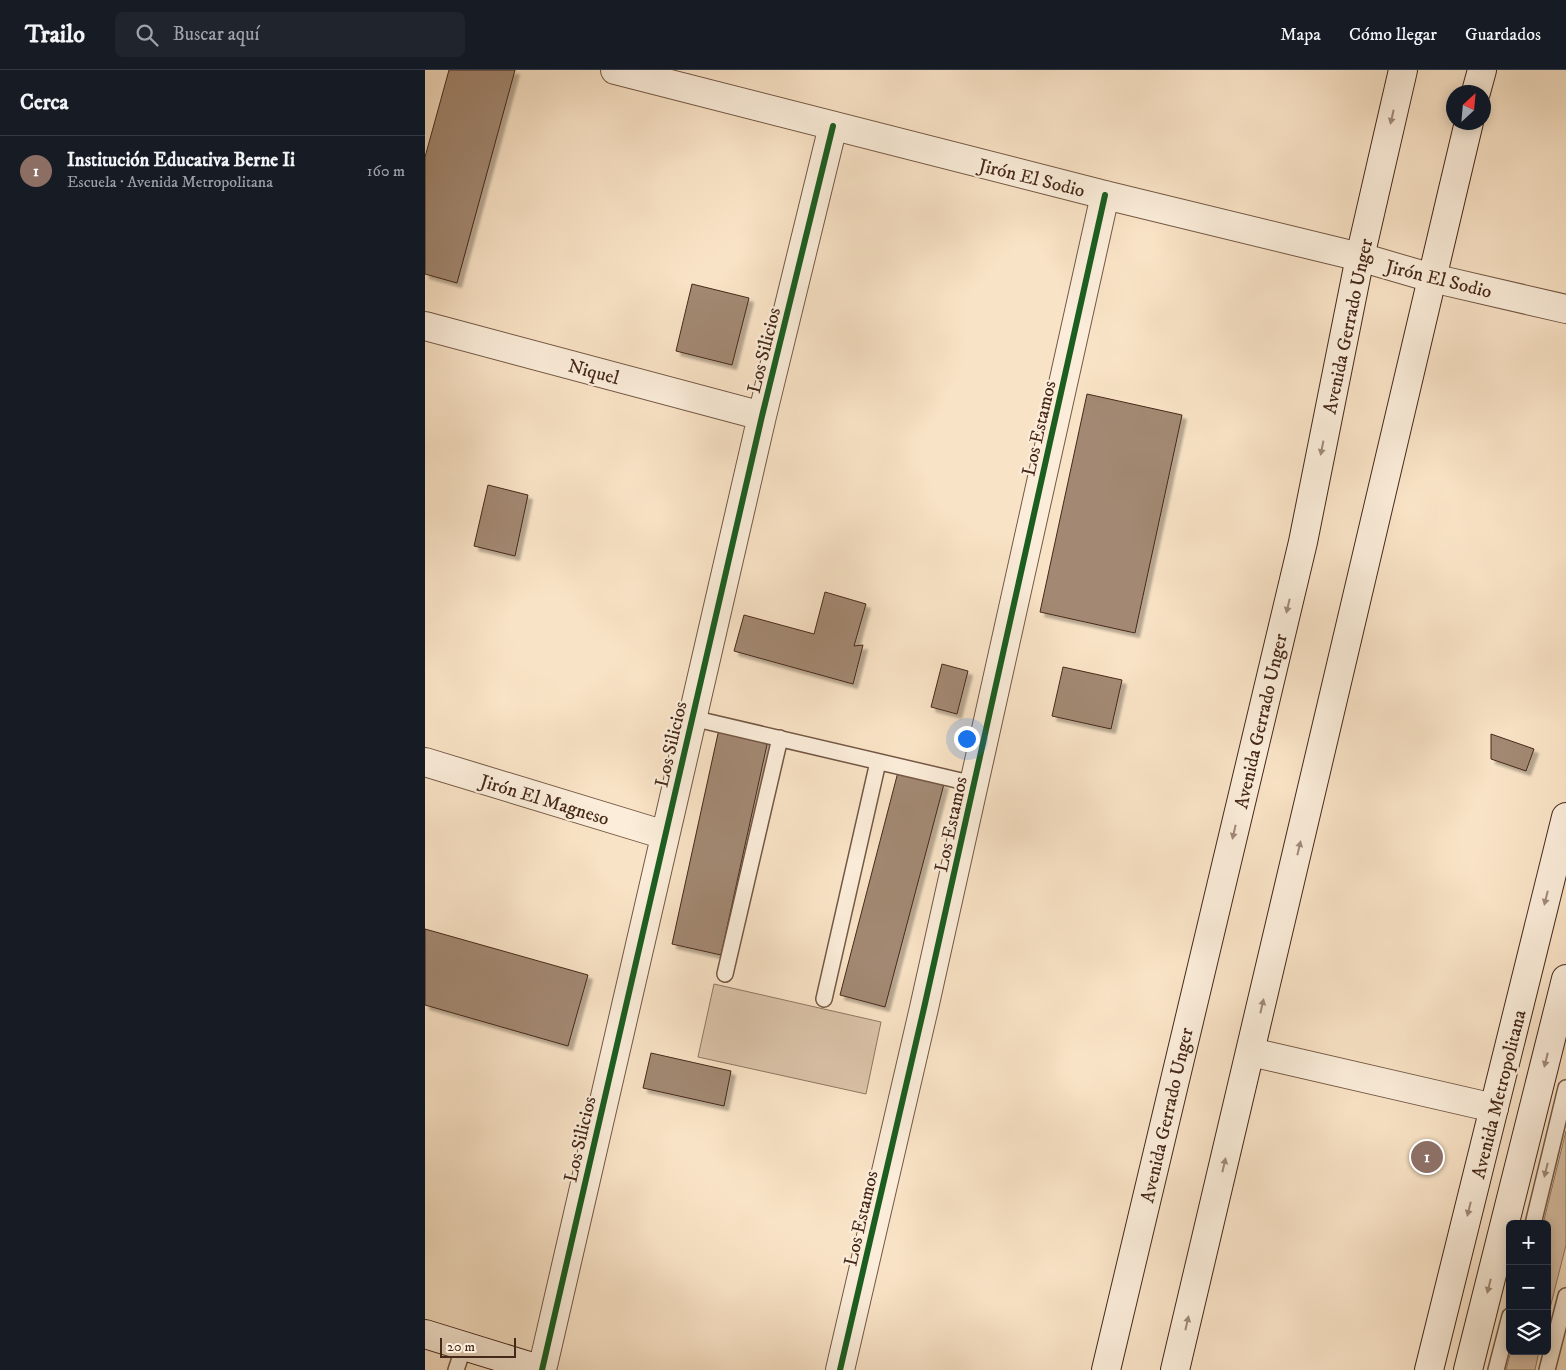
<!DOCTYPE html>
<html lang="es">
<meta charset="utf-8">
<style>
:root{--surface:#171b24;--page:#20242c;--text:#f1f3f6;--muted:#9ea1a6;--line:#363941;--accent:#0b8043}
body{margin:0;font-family:"IM FELL DW Pica",serif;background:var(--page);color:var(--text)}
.controls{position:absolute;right:15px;bottom:15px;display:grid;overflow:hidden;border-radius:8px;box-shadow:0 2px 12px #0003}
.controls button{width:45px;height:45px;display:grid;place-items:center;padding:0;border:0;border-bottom:1px solid var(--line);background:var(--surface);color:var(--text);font:25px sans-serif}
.compass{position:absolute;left:1021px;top:15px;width:45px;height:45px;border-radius:50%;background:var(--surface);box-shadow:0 2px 12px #0003;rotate:26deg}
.scale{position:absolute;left:15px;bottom:12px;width:76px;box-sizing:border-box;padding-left:5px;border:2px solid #462819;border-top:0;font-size:14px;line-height:18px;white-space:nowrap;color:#462819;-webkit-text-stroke:4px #fbedda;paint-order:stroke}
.you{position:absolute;left:541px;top:668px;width:18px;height:18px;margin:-12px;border:4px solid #fff;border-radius:50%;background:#1a73e8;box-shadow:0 0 0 8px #1a73e833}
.badge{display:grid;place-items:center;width:32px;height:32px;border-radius:50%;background:var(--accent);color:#fff;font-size:16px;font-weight:700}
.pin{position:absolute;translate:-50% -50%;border:2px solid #fff;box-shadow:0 1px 5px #0006}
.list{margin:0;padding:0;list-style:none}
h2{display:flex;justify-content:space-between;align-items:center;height:65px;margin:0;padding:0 20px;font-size:21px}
h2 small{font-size:16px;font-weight:400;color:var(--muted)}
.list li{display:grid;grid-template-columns:32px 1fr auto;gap:15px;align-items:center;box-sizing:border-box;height:70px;padding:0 20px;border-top:1px solid var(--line)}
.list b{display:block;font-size:19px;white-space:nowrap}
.list p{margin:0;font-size:16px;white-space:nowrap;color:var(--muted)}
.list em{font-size:16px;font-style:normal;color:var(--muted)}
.icon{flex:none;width:28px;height:28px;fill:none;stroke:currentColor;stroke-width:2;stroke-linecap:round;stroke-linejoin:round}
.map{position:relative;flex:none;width:1141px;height:1300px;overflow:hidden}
header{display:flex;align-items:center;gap:30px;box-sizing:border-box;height:70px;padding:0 25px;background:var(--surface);border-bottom:1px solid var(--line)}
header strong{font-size:24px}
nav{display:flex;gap:28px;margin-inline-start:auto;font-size:18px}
.search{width:350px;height:45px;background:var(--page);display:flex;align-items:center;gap:12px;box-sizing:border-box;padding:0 18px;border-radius:8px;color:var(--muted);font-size:19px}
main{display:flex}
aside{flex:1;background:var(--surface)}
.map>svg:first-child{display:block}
.green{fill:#dbc3a9;stroke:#907661}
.building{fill:#a38973;stroke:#462819;filter:url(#shadow)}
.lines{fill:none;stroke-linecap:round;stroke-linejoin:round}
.lane-casing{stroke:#735744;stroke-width:18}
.street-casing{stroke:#735744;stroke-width:30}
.secondary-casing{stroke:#462819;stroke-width:30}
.lane{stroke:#fbedda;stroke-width:15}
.street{stroke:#fbedda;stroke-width:28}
.secondary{stroke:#fbedda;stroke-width:28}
.cycleway-casing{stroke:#fbedda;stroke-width:9}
.cycleway{stroke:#1b5e20;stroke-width:6}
.oneway{fill:#a08a7a}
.labels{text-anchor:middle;stroke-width:4.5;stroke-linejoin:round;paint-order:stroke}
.street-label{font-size:19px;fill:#462819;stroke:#fbedda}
</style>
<header>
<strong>Trailo</strong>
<div class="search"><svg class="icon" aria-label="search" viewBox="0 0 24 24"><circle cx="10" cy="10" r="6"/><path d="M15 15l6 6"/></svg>Buscar aquí</div>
<nav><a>Mapa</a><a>Cómo llegar</a><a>Guardados</a></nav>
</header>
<main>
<aside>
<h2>Cerca<small></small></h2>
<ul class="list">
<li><span class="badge" style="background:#8d6e63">1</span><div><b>Institución Educativa Berne Ii</b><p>Escuela · Avenida Metropolitana</p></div><em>160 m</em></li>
</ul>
</aside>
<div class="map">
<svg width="1141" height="1300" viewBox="0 0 1141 1300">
<defs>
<filter id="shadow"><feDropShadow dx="4.5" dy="4.5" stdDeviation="1" flood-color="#0004"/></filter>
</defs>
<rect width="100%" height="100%" fill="#f9e3c6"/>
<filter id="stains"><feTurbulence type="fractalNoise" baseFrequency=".004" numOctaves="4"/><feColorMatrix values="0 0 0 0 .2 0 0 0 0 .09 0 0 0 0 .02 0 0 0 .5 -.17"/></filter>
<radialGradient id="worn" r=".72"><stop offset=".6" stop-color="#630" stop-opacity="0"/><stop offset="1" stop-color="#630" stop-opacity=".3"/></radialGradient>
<path class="green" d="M289,914L456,952L441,1024L273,987Z
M1141,1061V1175L1122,1250V1154H1118Z
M1086,1281H1114L1110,1300H1081Z"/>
<path class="building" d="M24,0H90L32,213L0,204V87Z
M267,214L324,228L307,295L251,281Z
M662,324L757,345L710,563L615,542Z
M63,415L103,425L90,486L49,476Z
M400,522L441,534L429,576L438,575L428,614L309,581L319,545L389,564Z
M517,594L543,601L532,644L506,637Z
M638,597L697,610L686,659L627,646Z
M294,659L343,670L296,885L247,874Z
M1066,664L1109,679L1101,701L1066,689Z
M473,702L519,714L460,937L415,925Z
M0,859L163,905L143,976L0,935Z
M226,983L306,1001L299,1036L218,1018Z"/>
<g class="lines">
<g class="lane-casing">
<path id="lane" d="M267,648L549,714
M300,904L355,668
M399,929L453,692
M1108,1154L1141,1018
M31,1300L39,1276
M1071,1300L1085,1246
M1122,1300L1141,1226"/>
</g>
<g class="street-casing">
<path id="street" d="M190,0L680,125L935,187L1007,208L1141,239
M0,256L337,346
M0,692L240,765
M826,982L1069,1038
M117,1300L337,346L408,56
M415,1300L499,938L680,125"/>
</g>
<g class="secondary-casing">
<path id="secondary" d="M1051,22L1057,0
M0,1264L117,1300
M681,1300L878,472L935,187L978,0
M750,1300C850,885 945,468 1044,52
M1004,1300L1141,747
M1043,1300L1141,909"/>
</g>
<use href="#lane" class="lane"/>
<use href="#street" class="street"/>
<use href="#secondary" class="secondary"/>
<g class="cycleway-casing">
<path id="cycleway" d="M117,1300L337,346L408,56
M415,1300L499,938L680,125"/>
</g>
<use href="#cycleway" class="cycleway"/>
</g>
<defs><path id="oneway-solid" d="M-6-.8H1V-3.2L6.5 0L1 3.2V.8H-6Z" transform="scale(1.25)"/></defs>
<g class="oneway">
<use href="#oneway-solid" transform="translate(967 47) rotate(103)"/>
<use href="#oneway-solid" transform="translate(897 378) rotate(101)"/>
<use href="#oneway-solid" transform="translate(863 536) rotate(103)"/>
<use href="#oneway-solid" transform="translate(809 762) rotate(103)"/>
<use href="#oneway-solid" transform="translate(874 778) rotate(-77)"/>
<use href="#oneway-solid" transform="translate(1121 828) rotate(104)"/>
<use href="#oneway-solid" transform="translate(837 936) rotate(-77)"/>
<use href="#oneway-solid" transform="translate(1121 990) rotate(104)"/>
<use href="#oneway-solid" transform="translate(799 1095) rotate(-77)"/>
<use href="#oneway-solid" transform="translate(1121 1100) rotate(104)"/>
<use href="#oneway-solid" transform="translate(1044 1139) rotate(104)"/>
<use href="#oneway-solid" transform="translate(1064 1216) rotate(104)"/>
<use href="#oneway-solid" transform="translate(762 1253) rotate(-77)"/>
</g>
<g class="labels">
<g class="street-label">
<text transform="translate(607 107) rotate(14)" y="7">Jirón El Sodio</text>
<text transform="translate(1014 208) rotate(14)" y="7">Jirón El Sodio</text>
<text transform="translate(922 256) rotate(-78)" y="7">Avenida Gerrado Unger</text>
<text transform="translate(338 280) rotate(-76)" y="7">Los Silicios</text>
<text transform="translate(169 301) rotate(15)" y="7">Niquel</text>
<text transform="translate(613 358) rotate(-77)" y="7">Los Estamos</text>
<text transform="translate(835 651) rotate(-77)" y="7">Avenida Gerrado Unger</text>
<text transform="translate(245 674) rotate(-77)" y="7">Los Silicios</text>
<text transform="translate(120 729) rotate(17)" y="7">Jirón El Magneso</text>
<text transform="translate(525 754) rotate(-78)" y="7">Los Estamos</text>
<text transform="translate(1073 1024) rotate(-76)" y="7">Avenida Metropolitana</text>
<text transform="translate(741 1045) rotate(-77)" y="7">Avenida Gerrado Unger</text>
<text transform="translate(154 1069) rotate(-77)" y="7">Los Silicios</text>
<text transform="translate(435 1148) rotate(-77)" y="7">Los Estamos</text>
</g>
</g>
<rect width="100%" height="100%" filter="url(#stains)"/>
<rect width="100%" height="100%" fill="url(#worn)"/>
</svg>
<div class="controls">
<button>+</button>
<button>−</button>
<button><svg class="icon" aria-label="layers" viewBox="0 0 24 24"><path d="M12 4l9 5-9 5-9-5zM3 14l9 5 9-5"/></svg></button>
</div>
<svg class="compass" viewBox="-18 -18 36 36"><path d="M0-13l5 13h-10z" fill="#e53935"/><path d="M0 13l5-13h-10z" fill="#9ea1a6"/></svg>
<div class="scale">20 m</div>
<div class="you"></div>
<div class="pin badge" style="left:1002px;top:1087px;background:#8d6e63">1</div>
</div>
</main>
